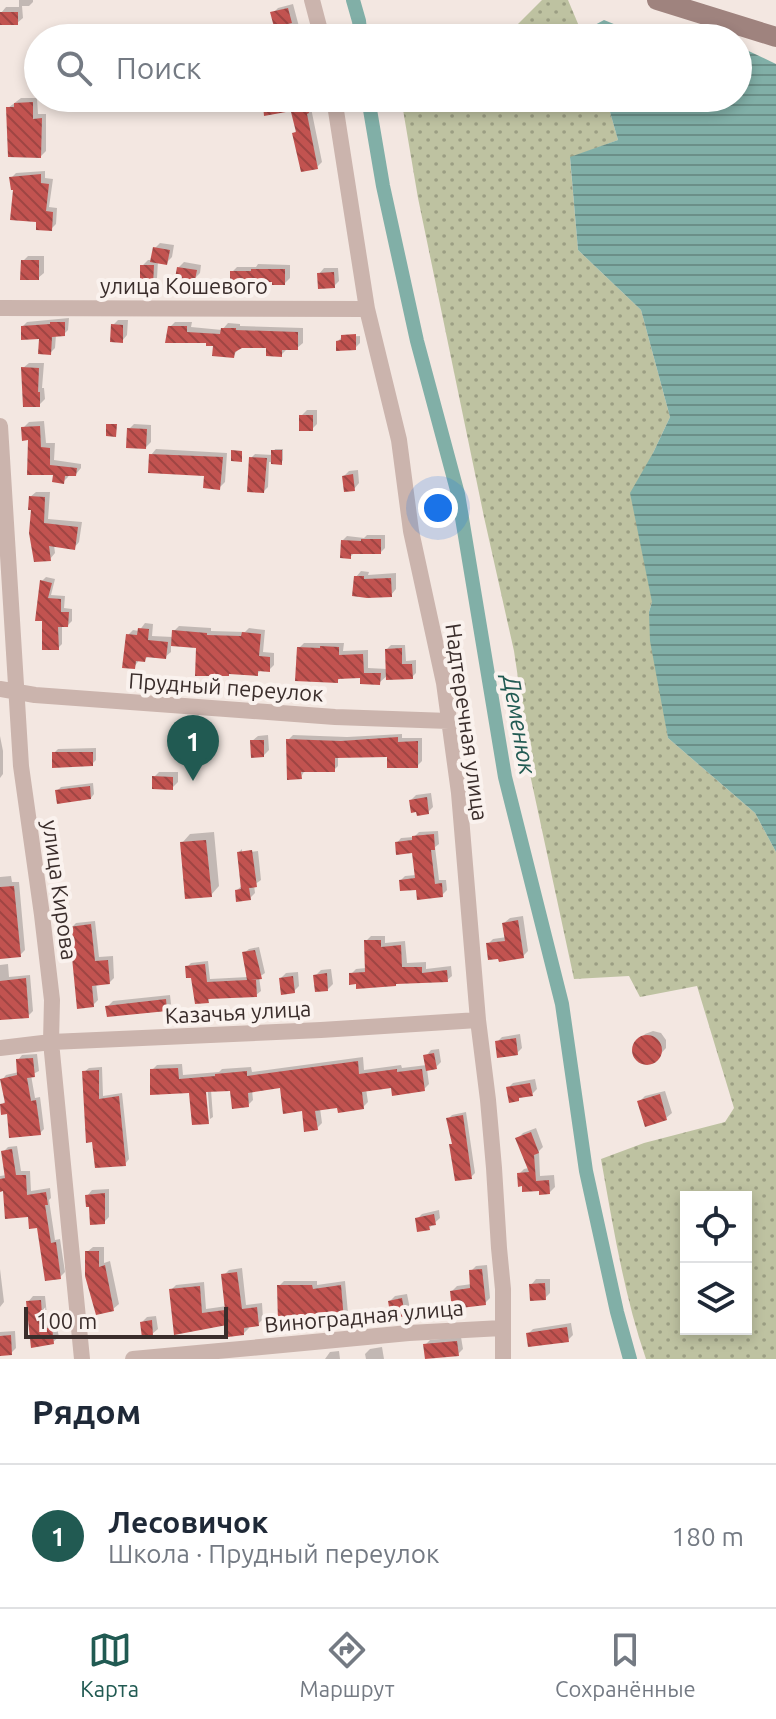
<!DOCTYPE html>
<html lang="ru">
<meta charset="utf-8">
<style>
:root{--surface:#fff;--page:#f6f6f7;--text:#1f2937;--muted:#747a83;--line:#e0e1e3;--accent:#215a52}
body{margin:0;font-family:Ubuntu,sans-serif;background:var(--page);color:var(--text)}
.controls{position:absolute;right:24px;bottom:24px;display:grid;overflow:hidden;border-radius:0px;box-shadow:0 4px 12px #0003}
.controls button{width:72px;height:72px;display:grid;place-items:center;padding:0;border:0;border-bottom:2px solid var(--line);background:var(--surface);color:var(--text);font:40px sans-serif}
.scale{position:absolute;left:24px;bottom:20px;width:204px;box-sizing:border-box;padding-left:8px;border:4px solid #3a2d2b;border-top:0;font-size:22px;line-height:28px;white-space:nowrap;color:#3a2d2b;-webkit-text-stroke:6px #faf2ee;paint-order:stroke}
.you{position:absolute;left:438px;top:508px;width:28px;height:28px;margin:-20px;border:6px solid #fff;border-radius:50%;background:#1a73e8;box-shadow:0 0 0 12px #1a73e833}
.badge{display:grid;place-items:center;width:52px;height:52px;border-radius:50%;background:var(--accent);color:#fff;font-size:26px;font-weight:700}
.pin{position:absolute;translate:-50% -66px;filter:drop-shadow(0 2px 4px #0008)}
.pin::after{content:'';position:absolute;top:42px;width:28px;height:24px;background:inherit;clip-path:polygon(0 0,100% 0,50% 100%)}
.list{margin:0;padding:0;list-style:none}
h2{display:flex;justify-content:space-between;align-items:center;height:104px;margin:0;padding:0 32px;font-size:34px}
h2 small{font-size:26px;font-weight:400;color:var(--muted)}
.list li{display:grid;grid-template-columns:52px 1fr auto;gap:24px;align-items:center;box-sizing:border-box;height:144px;padding:0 32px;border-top:2px solid var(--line)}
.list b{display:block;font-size:30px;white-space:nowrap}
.list p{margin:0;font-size:26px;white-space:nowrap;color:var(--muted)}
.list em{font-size:26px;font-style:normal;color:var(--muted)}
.icon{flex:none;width:44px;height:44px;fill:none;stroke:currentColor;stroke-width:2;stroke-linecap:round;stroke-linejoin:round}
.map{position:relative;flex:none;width:776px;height:1359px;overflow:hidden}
.search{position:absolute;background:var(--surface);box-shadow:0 4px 12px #0003;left:24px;right:24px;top:24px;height:88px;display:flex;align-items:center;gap:20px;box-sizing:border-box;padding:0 28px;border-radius:44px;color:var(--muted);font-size:30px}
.sheet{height:248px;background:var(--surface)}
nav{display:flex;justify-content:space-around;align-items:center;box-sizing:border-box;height:112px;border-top:2px solid var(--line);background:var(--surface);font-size:22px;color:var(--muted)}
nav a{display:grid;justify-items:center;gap:4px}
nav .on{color:var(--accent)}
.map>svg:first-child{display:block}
.grass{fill:url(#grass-dots);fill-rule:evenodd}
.water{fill:url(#water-rules)}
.shadow{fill:#0003}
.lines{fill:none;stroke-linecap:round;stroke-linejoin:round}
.canal{stroke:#81afa7;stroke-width:14}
.building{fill:url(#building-back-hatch)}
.street{stroke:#cbb4ad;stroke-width:16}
.secondary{stroke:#9f837e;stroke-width:20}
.labels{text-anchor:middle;stroke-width:8;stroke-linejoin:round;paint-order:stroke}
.street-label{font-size:22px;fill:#3a2d2b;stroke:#faf2ee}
.water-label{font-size:24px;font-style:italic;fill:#215a52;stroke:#faf2ee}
</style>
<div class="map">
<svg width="776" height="1359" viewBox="0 0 776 1359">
<defs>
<pattern id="grass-dots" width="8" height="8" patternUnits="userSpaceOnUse" patternTransform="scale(2)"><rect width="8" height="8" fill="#bec2a1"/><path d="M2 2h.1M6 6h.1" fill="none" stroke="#9b9e83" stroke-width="1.8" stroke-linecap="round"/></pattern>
<pattern id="water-rules" width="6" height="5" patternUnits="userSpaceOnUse" patternTransform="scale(2)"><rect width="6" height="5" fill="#81afa7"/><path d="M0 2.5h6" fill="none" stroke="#6b8f88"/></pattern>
<pattern id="building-back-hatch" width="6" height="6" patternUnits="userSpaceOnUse" patternTransform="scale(2)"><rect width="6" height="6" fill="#c25350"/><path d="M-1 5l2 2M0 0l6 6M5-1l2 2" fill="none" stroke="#9f4543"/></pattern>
</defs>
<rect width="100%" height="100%" fill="#f3e7e1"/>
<path class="grass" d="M542,0H568L584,38H504Z
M401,98H606L618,140L570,158L578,250L641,310L670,417L653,453L652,602L649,612L668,738L755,813L776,852V1359H646C624,1295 613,1226 601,1159L644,1143L725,1122L734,1108L697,986L640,997L629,976L574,979L528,765L526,732L514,651L484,517L418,198ZM686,1197H746V1329H686Z"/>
<path class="water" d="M604,20L648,38H584L582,32Z
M701,29L721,38H654Z
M738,46L776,64V852L755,813L668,738L650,641L649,612L652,602L630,493L653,453L670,417L641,310L578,250L570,157L618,140L606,98H738Z"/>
<path class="shadow" d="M19,0H33V2L29,6H22L23,18L17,23L1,13L6,7H19Z
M293,4L302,38H278L273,13L278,8Z
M21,98H37L38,114H46V151L41,156L8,108Z
M292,98H311L313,106L311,108L322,162L317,167L294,133L297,130V120Z
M279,99L282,107L265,105L270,100Z
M45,171V178L53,179L49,207L57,208L56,224L51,229L38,220L15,188L11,178L16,173Z
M160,243L174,245L172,257L166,263L158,261L157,278L152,283L142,266L148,260H153L155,248Z
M28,256H44V273L38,278L23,261Z
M184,262L201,265L200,273L189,284L178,268Z
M258,264L290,265V278L285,283L274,280L245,281L242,284L232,272L237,267H256Z
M324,268H338L339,281L334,286L319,274Z
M69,318L68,330L64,334L56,335L55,348L50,353L41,337L23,326L27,322Z
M118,320H128L127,335L122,341L113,325Z
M175,322H192L191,327L222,330L228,323L240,324V326L303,328V343L297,348L286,350L281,355L268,346L239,348L234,355L208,341L170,327Z
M360,336V343L355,348L338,341L342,337Z
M29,363H44L42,388H44L45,399L39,405L23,368Z
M307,410H317V424L312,429L301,416Z
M44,421L46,443H55L54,460L81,464V468L76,474H69L68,477L63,482L55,473L23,428L29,422Z
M134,424L151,425V442L146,447L129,429Z
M156,449L227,453L225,482L220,487L206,474L151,455Z
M275,449H283V460L281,463L269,462L268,487L264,491L251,458L255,454L273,455Z
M358,470L359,483L354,489L344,476L349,471Z
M36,492H50L48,519L82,522L79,542L74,548L54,545L55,553L50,559L30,497Z
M367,535H385V548L381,552H355L350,557L343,540L347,536L364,538Z
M361,571L369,572L368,575L396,573V589L391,595L356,577Z
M46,577L55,579L51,595L65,596L64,608L72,609V621L68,625H62V644L58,648L42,581Z
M145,623L153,624L152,636L173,637L174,631L179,626L211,628V631L245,632L249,628L265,630L263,652L274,653V665L269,670H261L257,674L198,646L171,644V652L165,657L149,656L144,660L140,659L134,667L128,635L133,630L139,631Z
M304,643H344L343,651L368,650V668L387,669V649L391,645H405L406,661L416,660V673L412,677L388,675L380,682L362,676L341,677L337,681L299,648Z
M402,734V738H422V761L417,766L389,755L338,756V766L334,770H305L301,777L288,740L293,735L347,737Z
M268,735L269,750L264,755L252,741L258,736Z
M0,736L3,751V774L0,778Z
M96,748V760L92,764L54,753L58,749Z
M159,772H178V782L172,788L154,777Z
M93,783L94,794L91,798L57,791L61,787Z
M431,793L433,807L428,812L411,800L416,795Z
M438,831L439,844L435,847L439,880H446L447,890L442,895L418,889L401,880L405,876L416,875L413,851L397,843L401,838L414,837L419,832Z
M214,832L219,886L211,895L182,843L190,834Z
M242,849V853L258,851L261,880L254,885L255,893L250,898L237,890L243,885L239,852Z
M11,876L12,882H19L25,950L20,955L0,957V877Z
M523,916L528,951L523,956L488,944L493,939L507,937L504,923L510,918Z
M95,921L99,957L113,956L114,978L110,982L96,983L98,1000L93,1005L71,928L76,923Z
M371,936H385V943L405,941L407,963L426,962V969L451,966L452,976L447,980L351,974L356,969L366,968V941Z
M259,947L265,973L259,977L261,991L256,995L212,996L208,1001L187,967L191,963L208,961L210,979L248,977L244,953L249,949Z
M8,964L9,977L30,975L33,1011L28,1016L0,1018V965Z
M331,969L333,984L328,989L316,975L321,970Z
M298,972L299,986L294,991L281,978L286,973Z
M170,995L171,1004L166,1009L108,1006L113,1001Z
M653,1031L661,1033L666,1040V1048L654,1061L642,1062L635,1056L634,1048L645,1034Z
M520,1034L522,1048L517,1053L497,1042L502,1037Z
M439,1049L441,1062L436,1067L427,1069L429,1084L424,1089L394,1094L393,1086L366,1089L368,1102L363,1107L339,1111V1105L320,1108L322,1123L317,1128L306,1130L304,1109L285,1112L281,1086L252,1090L253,1100L248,1105L233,1107L231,1089L211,1090L213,1117L210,1119L207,1082L203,1083L206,1120H210L194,1123L191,1091L152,1093V1070L157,1065L182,1064L183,1075L219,1072L222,1069L251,1067L252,1072L363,1057L364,1070L401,1065L402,1068L427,1065L426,1056L431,1050Z
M37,1054L39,1071L31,1075L35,1098L40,1097L44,1129L40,1133L9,1112L2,1105L6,1100L2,1080L6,1075L19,1072L18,1060L22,1055Z
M102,1067L103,1096L122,1093L129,1159L125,1164L84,1072L89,1068Z
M535,1079L537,1089L532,1094L508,1088L513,1083Z
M665,1091L672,1113L666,1118L639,1102L645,1096Z
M466,1112L475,1173L471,1177L454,1143L448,1119L452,1115Z
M536,1128L543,1147L539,1151L540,1176L554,1175L555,1187L550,1192L541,1189L519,1174L524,1169L529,1168L518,1138L523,1133Z
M17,1146L21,1171H30L31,1191L50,1188L51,1198L49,1200L55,1240L60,1239L65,1272L60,1277L39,1226L4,1189L0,1190V1176L7,1175L3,1152L8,1147Z
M109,1189V1217L104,1222L87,1196L92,1190Z
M439,1210L440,1218L429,1228L417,1219L422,1214Z
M93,1247H104V1263L110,1261L119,1304L113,1309L87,1252Z
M487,1265L490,1298L485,1303L452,1291L457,1286L472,1284L471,1271L476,1266Z
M242,1268L246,1305L262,1303L263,1319L258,1324L248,1325L249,1328L244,1333L230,1321L214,1323L171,1290L176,1285L204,1282L206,1309L227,1306L224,1275L229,1270Z
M0,1269L4,1302L0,1307Z
M536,1279H550V1293L545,1298L531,1285Z
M284,1281H317V1285L345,1281L348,1313L343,1318L279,1286Z
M407,1294L410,1309L404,1314L390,1301L395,1296Z
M33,1296H45L48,1325L56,1323L59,1337L53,1342L33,1346L28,1302Z
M156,1316L158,1329L152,1334L142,1322L147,1317Z
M571,1323L573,1335L568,1340L528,1334L533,1329Z
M15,1331L16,1348L11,1353L0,1354V1332Z
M461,1337L463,1349L458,1354L425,1345L430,1340Z
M382,1347L384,1359H361H366L365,1354L370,1349Z
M339,1351L340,1359H325L330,1352Z"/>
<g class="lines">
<path class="canal" d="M353,0L359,21L361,38
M368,98L383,186L417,341L458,494L505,777L562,1004L586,1171L617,1312L630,1359"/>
</g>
<path class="building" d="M288,8L292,23L274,27L270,12Z
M0,12H18V25H0Z
M306,100L309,113L307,114L318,169L301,172L292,133L296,132L289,104Z
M284,101L286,112L264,116L263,105Z
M33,102V119L42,118L41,158L8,157L6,107H14V103Z
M41,174V183L49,184L46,211L53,212L52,231L36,230V222L10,220L13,190H11L9,177Z
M153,247L170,250L167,265L150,262Z
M21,260H39V280H20Z
M140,265H154L153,285H140Z
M177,267L197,270L195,280H191L190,286L174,284Z
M251,269H285V285H272V282L243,283V286H230V271H251Z
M334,272L335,288L318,289L317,273Z
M50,322H65V336L52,337L51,355L38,354L39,339L21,340V326L50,324Z
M111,324L123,325V343L110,342Z
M168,326H187V332L220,334L221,328H236V330L298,332V350H282V357L266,356V348H242L235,352L234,358L212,356L213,346H206V343H165Z
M356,334V350L336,351V341L341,340V335Z
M21,367L39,368L38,392H40V407H23Z
M299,415H313V431H299Z
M106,424H117L116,437L106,436Z
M40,426L41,447L50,448V465L77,468L76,476H65L64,484L52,482L53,475H27L28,440L22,441L21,427Z
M127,428L147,429L146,449L126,448Z
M231,450L242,451V462L231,461Z
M271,450H282V465L271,464Z
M149,454L223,457L220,490L203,488L204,476L148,473Z
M249,457L267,458L264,493L247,492Z
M353,474L355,491L344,492L342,476Z
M29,496L45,497L44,523L78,527L75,550L49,546L51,561L34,562L29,533L31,510H28Z
M361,539H381V554H351V559L340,558L341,540L361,541Z
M354,576H364V579L391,578L392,597L367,598L352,596Z
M40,580L52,583L48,598L61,599V612H69L68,627H58L59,650H42V621H35Z
M138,628L149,629L148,640L168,642L166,659L146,657L145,662L136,661L135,669L122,668L126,634L137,635Z
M172,630L207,633V635L241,636L242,632L261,634L259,656L270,657V672L258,671V676L229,674V676H195L196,648L171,646Z
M320,646L339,647V655L363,654L364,673H381L380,685L360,684V678L338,679V683L295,681L297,647L320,648Z
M402,648V664H412L413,679L386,680L385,649Z
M398,737V742L418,741V768H387V757L335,758V772H301L302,779L287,780L286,739L341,741Z
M250,740H264V757L251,758Z
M52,752H93V766L52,768Z
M152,776L173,777V790L152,789Z
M90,786L91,799L57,804L55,790Z
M427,797L429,814L417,816L416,812L411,813L409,800Z
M434,834L435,850H431L435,884L442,883L443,897L417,900L416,890L400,891L399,880L415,878L412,853L396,855L395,842L412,840V836Z
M206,840L212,897L185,899L180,842Z
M252,850L257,887L242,889L249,888L251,900L236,902L235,890L241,889L237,852Z
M14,886L21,957L0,959V887Z
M518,920L524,958L499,962L498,959L488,960L486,943L505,941L502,923Z
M91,924L95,961L108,960L110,984L92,986L94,1007L77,1009L69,927Z
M364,940H381V947L401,945L402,967H422V973L447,970L448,982L396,984V986L356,989V984L349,985V973L365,972Z
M255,950L262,979L251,980H256L257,997L208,999L209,1003L195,1004L191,978H186L185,966L205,964L207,982L247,980L242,952Z
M327,973L328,991L315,992L313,975Z
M293,976L295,993L281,995L279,978Z
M26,978L29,1018L0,1020V981Z
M166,999L167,1011L107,1017L105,1006Z
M632 1050a15 15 0 1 1 30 0a15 15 0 1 1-30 0Z
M516,1038L518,1055L497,1058L495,1041Z
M434,1053L437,1069L426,1071L423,1055Z
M33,1058L35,1077L27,1078L31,1101L36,1100L41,1135L9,1138L7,1114L1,1115L0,1104L5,1103L0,1079L17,1075L16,1059Z
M358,1061L359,1074L397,1069V1072L422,1069L425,1091L392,1096L391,1088L362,1092L364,1109L338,1113L337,1108L315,1111L318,1130L304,1132L302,1111L283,1114L280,1088L248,1093L249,1107L232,1109L230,1091L206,1092L209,1124L192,1125L189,1093L150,1095V1069L178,1068L179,1079L215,1076V1074L247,1071V1076Z
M99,1070V1099L119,1096L126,1166L95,1168L92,1142L86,1143L82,1071Z
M530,1083L533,1096L519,1098V1101L509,1103L506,1087Z
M660,1094L667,1120L645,1127L637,1101Z
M463,1115L472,1179L455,1181L449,1144H452L446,1118Z
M531,1132L539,1153L534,1155L536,1181L549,1180L550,1194L539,1195V1191L522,1192V1186L518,1187L517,1173L529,1172L515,1138Z
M12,1149L16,1175H26L27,1195L46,1192L48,1205H45L51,1243L56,1242L61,1279L45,1281L37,1228L29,1229L28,1217L5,1219L3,1191L0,1192V1179L5,1178L1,1151Z
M105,1193V1224L90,1225L89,1207H86L85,1195Z
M434,1214L436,1225L429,1226L430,1230L417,1232L415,1218Z
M85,1251H99V1267L105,1265L114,1311L96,1315L85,1276Z
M482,1269L486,1305L452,1309L450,1291L470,1288L469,1270Z
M237,1272L242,1309L257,1307L259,1326L244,1328V1335L228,1337L227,1325L174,1335L169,1289L200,1286L202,1313L225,1310L221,1274Z
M545,1283L546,1300L530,1301L529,1284Z
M277,1285H312L313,1289L341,1285L344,1320L278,1323Z
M402,1298L405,1316L391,1319L388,1301Z
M41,1300L43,1329L52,1327L54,1344L31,1348L26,1301Z
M152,1320L153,1336L142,1338L140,1322Z
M567,1327L569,1342L528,1347L526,1333Z
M11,1335L12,1355L0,1356V1336Z
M457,1341L459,1356L425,1359L423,1344Z"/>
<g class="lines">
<path class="street" d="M312,0L322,38
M334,98L367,309L399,440L411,531L444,683L459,793L478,1020L488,1100L494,1168L499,1248L503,1289V1359
M0,308L367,309
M0,426L21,766L42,915L52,1000L51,1042L82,1359
M0,689L35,695L335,717L449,721
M0,1048L51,1042L321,1030L478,1020
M133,1359L409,1333L502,1328"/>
<path class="secondary" d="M657,0L776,37"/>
</g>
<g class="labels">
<g class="street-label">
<text x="184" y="294">улица Кошевого</text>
<text transform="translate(226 687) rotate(4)" y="8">Прудный переулок</text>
<text transform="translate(467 722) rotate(82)" y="8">Надтеречная улица</text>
<text transform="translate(60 890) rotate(82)" y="8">улица Кирова</text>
<text transform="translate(238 1012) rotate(-3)" y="8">Казачья улица</text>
<text transform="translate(364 1316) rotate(-5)" y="8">Виноградная улица</text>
</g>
<g class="water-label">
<text transform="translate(519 725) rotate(80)" y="8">Деменюк</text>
</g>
</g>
</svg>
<div class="controls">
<button><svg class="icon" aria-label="locate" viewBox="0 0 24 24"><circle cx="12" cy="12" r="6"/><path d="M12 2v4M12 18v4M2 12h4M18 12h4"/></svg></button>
<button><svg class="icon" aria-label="layers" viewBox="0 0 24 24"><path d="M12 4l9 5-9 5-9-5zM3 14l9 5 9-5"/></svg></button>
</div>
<div class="scale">100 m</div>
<div class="you"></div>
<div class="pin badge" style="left:193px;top:781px">1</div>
<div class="search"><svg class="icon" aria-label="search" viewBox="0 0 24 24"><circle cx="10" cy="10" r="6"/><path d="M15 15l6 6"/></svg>Поиск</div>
</div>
<section class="sheet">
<h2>Рядом<small></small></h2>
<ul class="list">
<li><span class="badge">1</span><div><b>Лесовичок</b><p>Школа · Прудный переулок</p></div><em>180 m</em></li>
</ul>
</section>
<nav>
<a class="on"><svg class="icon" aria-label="map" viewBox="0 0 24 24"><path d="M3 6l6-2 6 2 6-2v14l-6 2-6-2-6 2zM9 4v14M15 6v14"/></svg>Карта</a>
<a><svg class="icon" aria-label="directions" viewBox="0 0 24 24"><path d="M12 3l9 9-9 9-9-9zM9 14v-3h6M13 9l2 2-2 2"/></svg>Маршрут</a>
<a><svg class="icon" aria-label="saved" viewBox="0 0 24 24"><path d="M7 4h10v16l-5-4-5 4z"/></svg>Сохранённые</a>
</nav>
